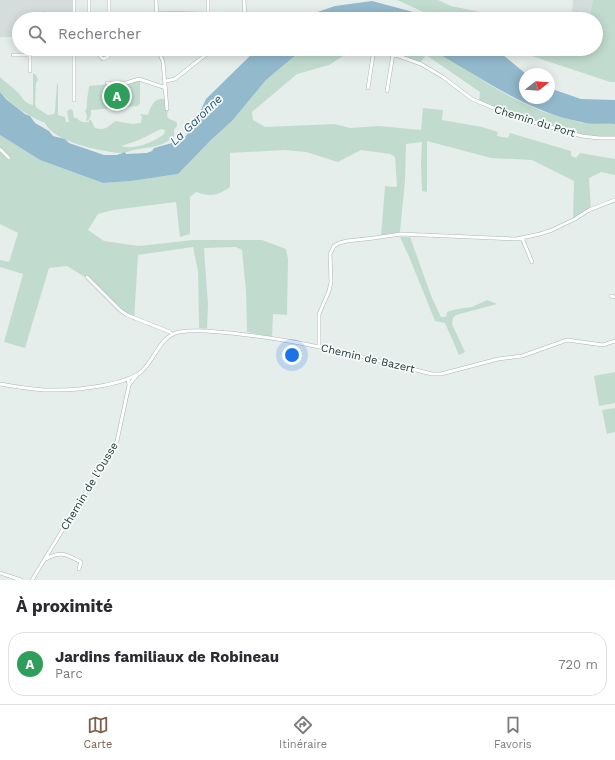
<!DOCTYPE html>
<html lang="fr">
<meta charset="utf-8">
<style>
:root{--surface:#fff;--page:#f7f7f7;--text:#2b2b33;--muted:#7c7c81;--line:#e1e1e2;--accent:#7f604d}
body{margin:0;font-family:"Work Sans",sans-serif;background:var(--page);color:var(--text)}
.compass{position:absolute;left:519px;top:68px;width:36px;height:36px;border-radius:50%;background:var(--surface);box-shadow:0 2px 10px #0003;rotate:73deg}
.you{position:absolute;left:292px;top:355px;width:14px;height:14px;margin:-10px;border:3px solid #fff;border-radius:50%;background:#1a73e8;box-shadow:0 0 0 6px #1a73e833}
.badge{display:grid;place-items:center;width:26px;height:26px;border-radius:50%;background:var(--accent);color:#fff;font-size:13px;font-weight:700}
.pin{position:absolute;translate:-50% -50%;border:2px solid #fff;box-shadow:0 1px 4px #0006}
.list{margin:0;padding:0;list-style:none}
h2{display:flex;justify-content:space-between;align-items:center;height:52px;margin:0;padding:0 16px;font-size:17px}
h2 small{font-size:13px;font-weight:400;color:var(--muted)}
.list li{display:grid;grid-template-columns:26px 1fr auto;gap:12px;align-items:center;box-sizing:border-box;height:64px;margin:0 8px 8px;padding:0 8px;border:1px solid var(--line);border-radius:16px}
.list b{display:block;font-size:15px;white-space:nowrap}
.list p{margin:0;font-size:13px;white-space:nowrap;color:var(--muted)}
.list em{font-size:13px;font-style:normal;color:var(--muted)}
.icon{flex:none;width:22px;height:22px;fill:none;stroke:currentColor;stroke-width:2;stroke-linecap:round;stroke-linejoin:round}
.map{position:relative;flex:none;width:615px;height:580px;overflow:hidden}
.search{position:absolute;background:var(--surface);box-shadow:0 2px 10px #0003;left:12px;right:12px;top:12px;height:44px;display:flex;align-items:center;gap:10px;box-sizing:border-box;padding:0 14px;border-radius:22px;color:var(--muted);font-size:15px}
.sheet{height:124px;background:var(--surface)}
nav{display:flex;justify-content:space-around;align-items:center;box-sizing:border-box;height:56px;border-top:1px solid var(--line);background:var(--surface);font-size:11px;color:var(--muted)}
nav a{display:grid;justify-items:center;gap:2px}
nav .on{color:var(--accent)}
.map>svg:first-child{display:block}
.built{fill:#d4dddb}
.green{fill:#c1dcce;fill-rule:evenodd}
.water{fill:#93b9cd}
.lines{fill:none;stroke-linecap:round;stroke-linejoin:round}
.minor-casing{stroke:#a9b6b4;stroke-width:4}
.minor{stroke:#fff;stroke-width:3}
.labels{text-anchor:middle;stroke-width:3.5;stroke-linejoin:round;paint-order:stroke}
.street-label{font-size:11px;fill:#263e3c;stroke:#f6faf9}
.water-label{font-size:12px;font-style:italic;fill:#255976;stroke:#f6faf9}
</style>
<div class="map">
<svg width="615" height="580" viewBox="0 0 615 580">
<rect width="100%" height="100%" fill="#e6eeec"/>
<path class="built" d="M0,0H73V19H19V37H0Z
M573,0H593L590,14L572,12Z"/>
<path class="green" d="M397,0H438L451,6L514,19H439Z
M593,0H615V82H610L511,49H596V19H560L572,12L590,14Z
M41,11H45L48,14L73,19H32V17H41Z
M303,49H365L349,52L329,65L297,74L252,112L253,120L265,127L335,124L350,128L379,126L421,130L423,108L443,110L442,120L482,127L498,132L497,136L508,138L510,133L571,151V156L576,158L580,153L615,159V175L601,172L589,178L591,209L573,218L574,181L532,160L491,158L427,141V192L422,191L421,164L422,142L406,144L405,180L400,232L381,236L385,186L395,187L397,186L395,157L390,154L361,150L338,162L306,152L284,150L230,153V187C217,196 211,197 196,192L190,197V234L180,237L176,202L113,210L98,214L88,230L104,241L139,246L193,240H262L286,249L288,259L287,315L273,314L272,337L247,332L246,291L242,250L236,247L204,248L208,305L207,329L199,328L198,271L193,247L138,255L134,321L88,279L67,266L49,268L25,348L4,342L23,274L0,267V260L9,262L18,233L0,224V135L40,160L103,183L131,181L178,174L212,139L232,121L266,80Z
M376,49H430L461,66L488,84L513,98L541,111L582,123L615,124V140H603L580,137L515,119L497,109L479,102L480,92L426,55L420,63L385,50Z
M33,73L36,75L38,80L36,83L35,105L37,108L48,115L54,114L55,111L57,83L58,85V115L65,117L66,122H69L67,111L71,109L73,111L74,118H77C80,122 83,123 89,122V120H91L95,128C107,131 107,126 116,121L132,124L141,123L142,117L140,114L148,115C150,107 155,97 164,99L168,110L167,116L169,119L175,121L177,123V126L174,130V137C162,147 150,147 134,150C130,151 124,153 119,153C100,151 54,142 45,123C28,116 13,106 0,92V77C5,82 10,85 15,90C22,95 23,103 33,105ZM161,129L165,130L164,134C153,143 133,150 121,146L139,140Z
M140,81V103L138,106L91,110V115L88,121L86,120L87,116L85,111C88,107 86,105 87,101C87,96 89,91 89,86Z
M400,237H410L432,298L441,317H446L447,312L457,309L472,307L487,300L497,304L456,315L453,318L452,324L465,352L459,355L445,323L435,321L410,259Z
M615,372V403L599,406L594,376Z
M615,408V432L607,434L602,410Z"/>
<path class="water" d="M372,1L413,12L430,19H297L335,6Z
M257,49H303L266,80L232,121L212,139L178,174L131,181L103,183L40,160L0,135V92L6,99L25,114L30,116L35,123L49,131L53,136L65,139L69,143L104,155H117L125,152L126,154L147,153L152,151L154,148L179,141L186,136L195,123L206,99Z
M430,49H496L526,74L525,98H549V88L581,99L615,100V124C604,123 592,125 581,122C524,111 480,76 430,49Z"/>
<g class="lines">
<g class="minor-casing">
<path id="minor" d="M89,0V19
M156,0L157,19
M244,0L245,19
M157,13L208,14V0
M74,19V0
M109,19V0
M74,49V100
M108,49L101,51L99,55L103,59L108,57L110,49
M158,49L163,62L167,109
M201,49L206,55
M348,53L374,49L393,54L421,64L443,77L472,99L512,116L582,136L599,138H615
M13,55H30
M30,71V49
M166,81L175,79L213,49
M107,83H126L139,79L166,88
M368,88L374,49
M387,91L393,54
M0,149L9,158
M522,238L532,262
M87,277L120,310L127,315L170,332L172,334
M611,296L615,297
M319,347V314L329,291L331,282L330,254L334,246L339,243L347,241L374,238L401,234L516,239L540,234L552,230L575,219L589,210L615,200
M0,384C19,387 39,391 57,390C79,390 126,385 142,371C155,359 160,336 179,332C199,329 219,332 239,334C305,341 368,358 432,374H441L498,359L522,356L567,340L603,345L615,341
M129,385L137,375
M46,559C61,550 67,555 81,562L79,569
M0,573L21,580
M32,580L117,441L129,385L128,379"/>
</g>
<use href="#minor" class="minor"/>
</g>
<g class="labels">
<g class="street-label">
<text transform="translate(535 121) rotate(17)" y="4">Chemin du Port</text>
<text transform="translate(368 358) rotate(13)" y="4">Chemin de Bazert</text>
<text transform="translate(89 486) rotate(-59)" y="4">Chemin de l'Ousse</text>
</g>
<g class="water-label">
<text transform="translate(196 120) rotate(-44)" y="4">La Garonne</text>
</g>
</g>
</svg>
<svg class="compass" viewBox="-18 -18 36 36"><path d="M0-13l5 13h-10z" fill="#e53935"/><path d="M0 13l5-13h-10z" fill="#7c7c81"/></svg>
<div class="you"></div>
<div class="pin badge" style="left:117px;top:96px;background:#2e9e5b">A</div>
<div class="search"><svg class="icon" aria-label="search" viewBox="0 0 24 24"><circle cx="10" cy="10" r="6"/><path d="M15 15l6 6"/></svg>Rechercher</div>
</div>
<section class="sheet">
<h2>À proximité<small></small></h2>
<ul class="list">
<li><span class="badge" style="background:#2e9e5b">A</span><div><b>Jardins familiaux de Robineau</b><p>Parc</p></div><em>720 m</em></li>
</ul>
</section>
<nav>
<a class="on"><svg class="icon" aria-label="map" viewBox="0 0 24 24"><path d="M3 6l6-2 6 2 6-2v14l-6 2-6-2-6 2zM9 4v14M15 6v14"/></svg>Carte</a>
<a><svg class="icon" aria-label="directions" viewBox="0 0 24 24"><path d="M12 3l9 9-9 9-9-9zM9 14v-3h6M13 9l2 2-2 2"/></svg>Itinéraire</a>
<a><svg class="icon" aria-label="saved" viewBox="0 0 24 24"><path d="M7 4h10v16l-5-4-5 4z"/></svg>Favoris</a>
</nav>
